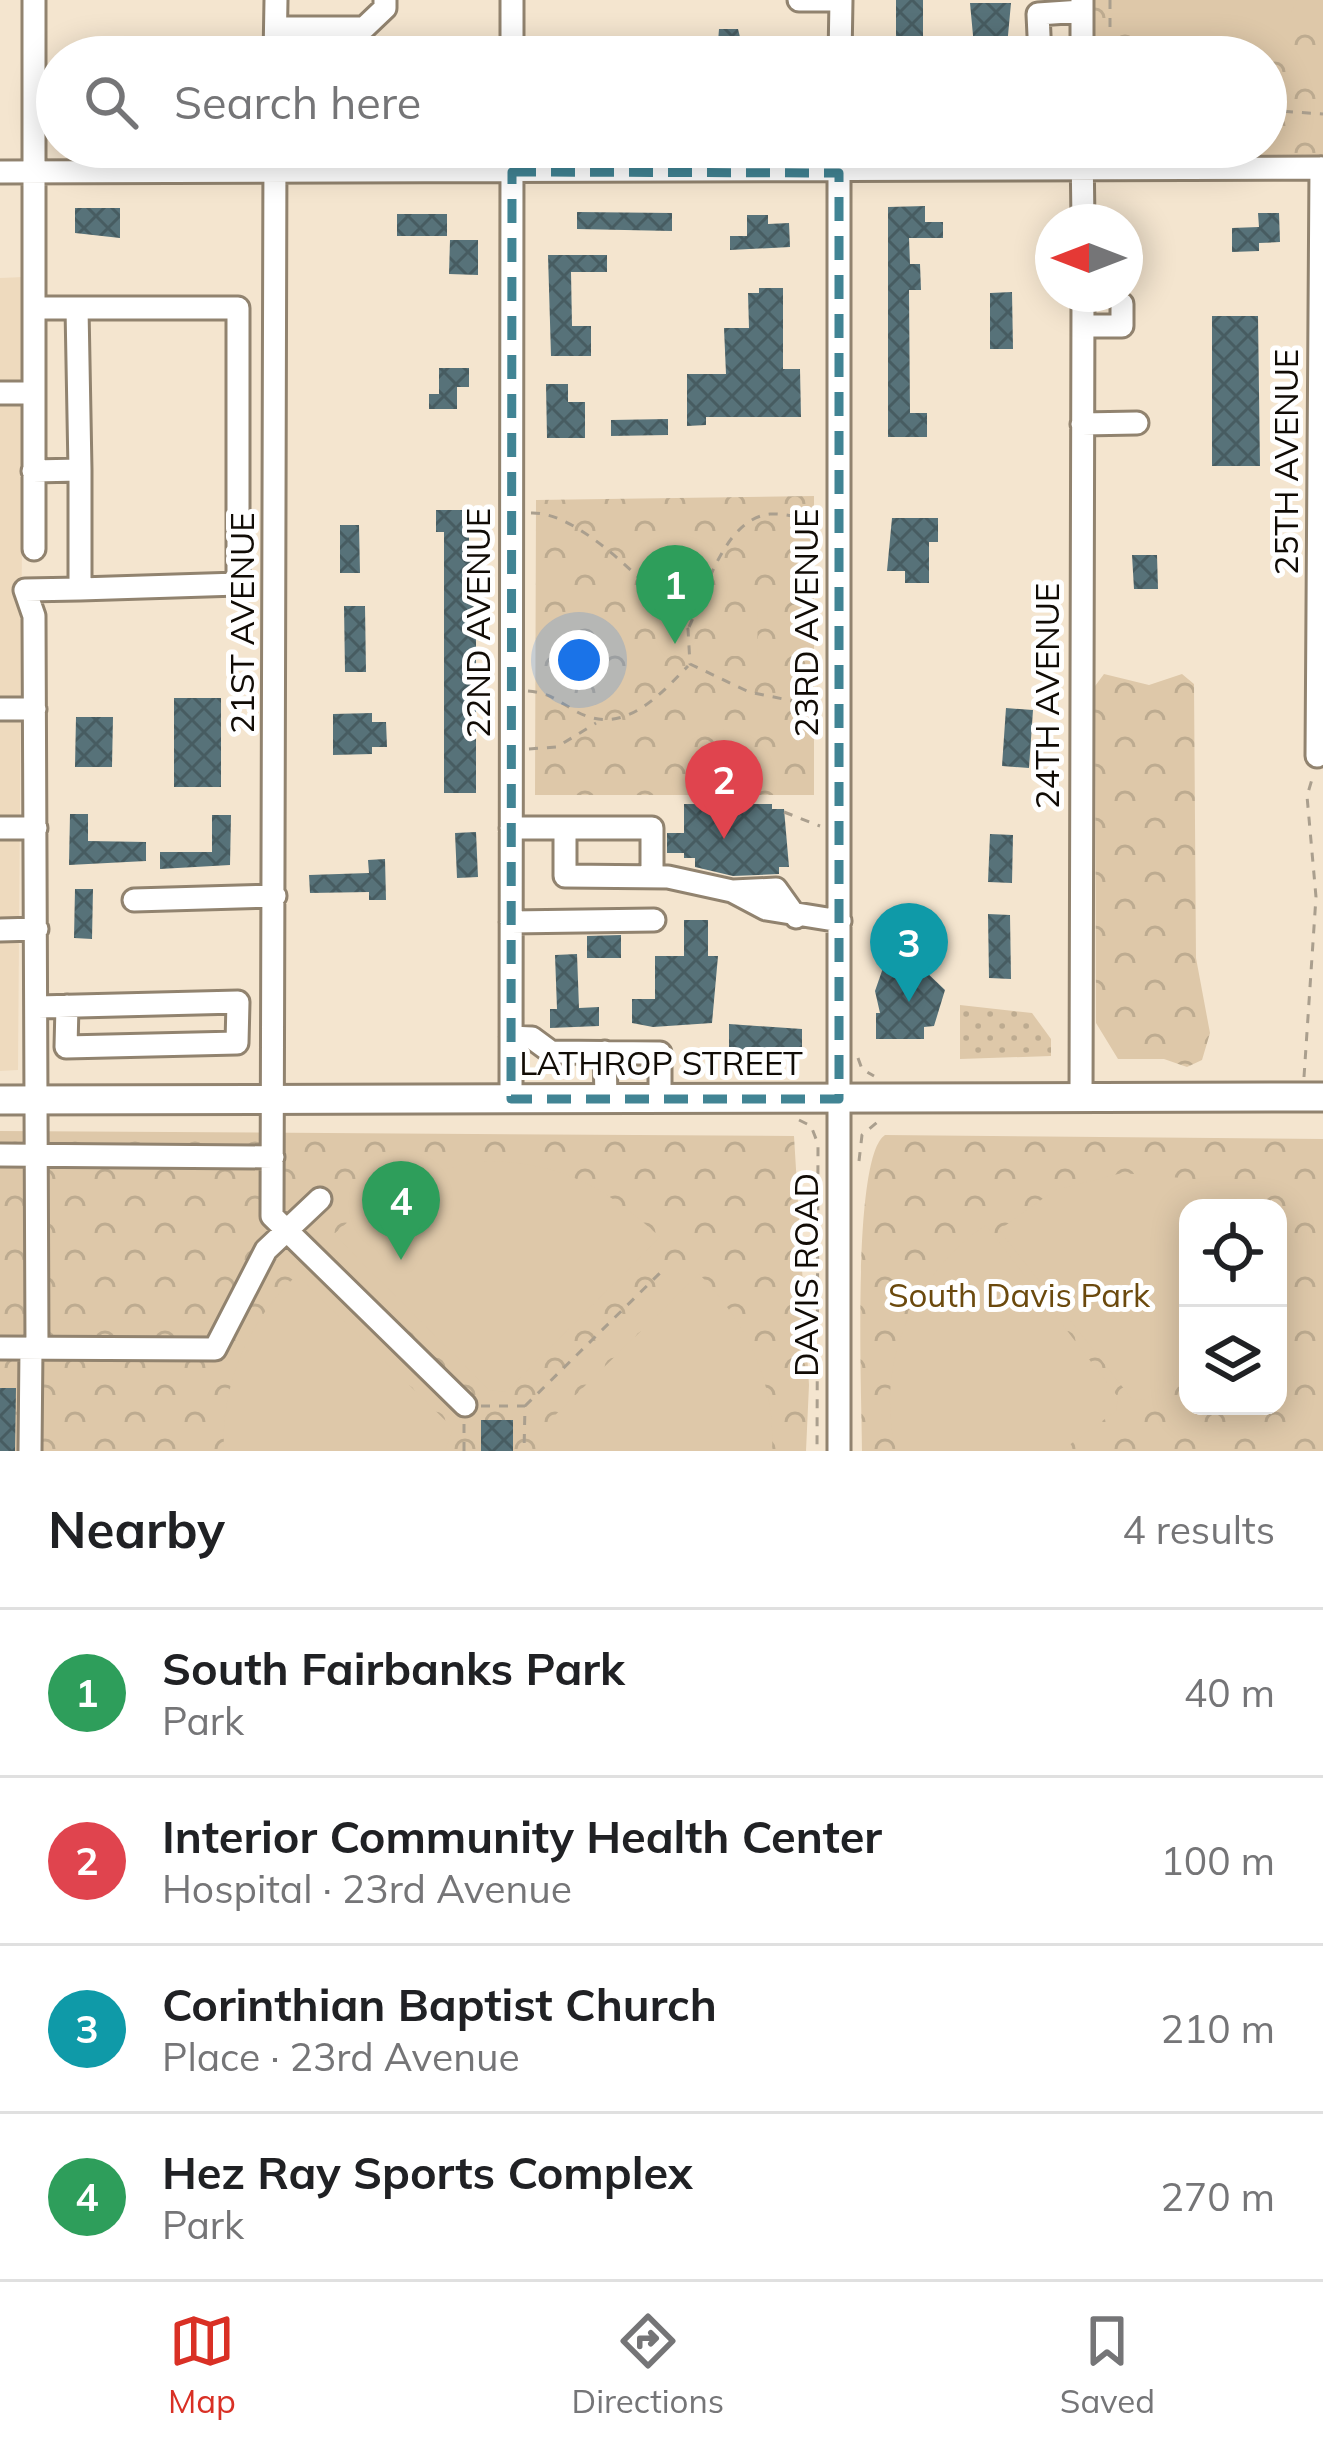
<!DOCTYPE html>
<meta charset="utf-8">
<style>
:root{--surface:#fff;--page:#f2f2f2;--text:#202124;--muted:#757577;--line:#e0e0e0;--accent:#d93025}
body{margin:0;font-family:Mulish,sans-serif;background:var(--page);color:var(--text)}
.controls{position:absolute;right:36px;bottom:36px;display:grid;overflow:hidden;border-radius:24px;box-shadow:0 6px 30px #0003}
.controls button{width:108px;height:108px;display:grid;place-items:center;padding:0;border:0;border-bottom:3px solid var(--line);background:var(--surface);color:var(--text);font:60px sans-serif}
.compass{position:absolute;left:1035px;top:204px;width:108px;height:108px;border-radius:50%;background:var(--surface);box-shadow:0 6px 30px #0003;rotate:270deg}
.you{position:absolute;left:579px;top:660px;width:42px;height:42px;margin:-30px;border:9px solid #fff;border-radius:50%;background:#1a73e8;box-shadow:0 0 0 18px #1a73e833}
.badge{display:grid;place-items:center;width:78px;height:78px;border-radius:50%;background:var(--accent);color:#fff;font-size:39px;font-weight:700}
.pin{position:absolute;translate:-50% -99px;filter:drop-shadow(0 3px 6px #0008)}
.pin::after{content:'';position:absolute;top:63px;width:42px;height:36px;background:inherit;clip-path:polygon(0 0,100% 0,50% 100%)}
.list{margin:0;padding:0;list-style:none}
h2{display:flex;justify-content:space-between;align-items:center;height:156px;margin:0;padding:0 48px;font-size:51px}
h2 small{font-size:39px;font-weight:400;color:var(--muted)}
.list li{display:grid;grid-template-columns:78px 1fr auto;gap:36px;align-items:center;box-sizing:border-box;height:168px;padding:0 48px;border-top:3px solid var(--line)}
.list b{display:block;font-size:45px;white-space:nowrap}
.list p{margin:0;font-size:39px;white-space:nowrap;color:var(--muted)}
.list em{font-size:39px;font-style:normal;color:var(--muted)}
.icon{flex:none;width:66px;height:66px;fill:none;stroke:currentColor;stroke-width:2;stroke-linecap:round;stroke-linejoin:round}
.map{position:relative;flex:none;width:1323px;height:1451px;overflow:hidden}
.search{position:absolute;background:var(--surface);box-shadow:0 6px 30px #0003;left:36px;right:36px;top:36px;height:132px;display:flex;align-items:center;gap:30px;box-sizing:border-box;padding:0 42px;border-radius:66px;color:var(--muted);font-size:45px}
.sheet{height:828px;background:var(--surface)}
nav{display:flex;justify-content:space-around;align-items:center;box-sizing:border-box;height:168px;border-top:3px solid var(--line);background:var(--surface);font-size:33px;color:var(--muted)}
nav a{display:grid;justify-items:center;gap:6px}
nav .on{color:var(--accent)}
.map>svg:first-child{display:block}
.built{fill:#eedabe}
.grass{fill:url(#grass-dots)}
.forest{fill:url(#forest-crowns);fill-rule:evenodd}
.pitch{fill:#dec8a9}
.building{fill:url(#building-cross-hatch)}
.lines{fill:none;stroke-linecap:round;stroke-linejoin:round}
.minor-casing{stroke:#91836f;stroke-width:27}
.major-casing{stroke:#91836f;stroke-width:33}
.path{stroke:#aa9f8e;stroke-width:3;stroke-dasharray:9 9;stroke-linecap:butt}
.minor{stroke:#fff;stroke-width:21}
.major{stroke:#fff;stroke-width:27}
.marked{fill:none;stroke:#418494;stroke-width:9;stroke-dasharray:24 15;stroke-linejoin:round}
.labels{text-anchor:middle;stroke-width:10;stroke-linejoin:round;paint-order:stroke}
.street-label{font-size:33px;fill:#110c06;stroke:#fff}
.park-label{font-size:33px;fill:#6b490d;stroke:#fff}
</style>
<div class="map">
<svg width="1323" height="1451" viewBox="0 0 1323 1451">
<defs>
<pattern id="grass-dots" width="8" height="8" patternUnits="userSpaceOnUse" patternTransform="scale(3)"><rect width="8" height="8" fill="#dec8a9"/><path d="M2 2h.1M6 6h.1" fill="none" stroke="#bdab90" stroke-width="1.8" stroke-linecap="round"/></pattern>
<pattern id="forest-crowns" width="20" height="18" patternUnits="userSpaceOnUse" patternTransform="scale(3)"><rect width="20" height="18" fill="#dec8a9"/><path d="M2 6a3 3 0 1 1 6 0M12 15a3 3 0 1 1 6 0" fill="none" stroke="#bdab90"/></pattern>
<pattern id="building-cross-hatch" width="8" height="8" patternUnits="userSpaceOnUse" patternTransform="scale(3)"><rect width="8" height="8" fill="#577279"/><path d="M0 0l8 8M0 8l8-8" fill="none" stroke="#475c61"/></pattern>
</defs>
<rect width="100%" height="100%" fill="#f4e5cf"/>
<path class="built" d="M24,277L18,1070L0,1071V278Z"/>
<path class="grass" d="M960,1005L1032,1013L1051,1039V1056L960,1059Z"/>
<path class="forest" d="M1082,0H1323V168L1082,170V147H1266V57H1082Z
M814,496V795H535L536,500Z
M1104,674L1149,685L1182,674L1194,684L1196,958L1210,1033L1202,1060L1187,1067L1164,1059H1118L1096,1023L1095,686Z
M0,1131L794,1136L809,1385L806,1451H0Z
M885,1135L1323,1139V1451H862C862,1400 851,1157 885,1135ZM1188,1208H1278V1406H1188Z"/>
<path class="pitch" d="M1137,0H1297L1288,19L1250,57H1137Z
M723,612H758L757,656H723Z
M491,1161C563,1163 608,1189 660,1237L506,1392L489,1390L334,1234C382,1191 426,1167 491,1161Z
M1122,1173L1194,1179L1257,1208H1188V1366L1145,1400L1132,1399L999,1230L1055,1190Z
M986,1225L1118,1397L1116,1411L1061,1451H896C874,1365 914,1273 986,1225Z
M699,1274C746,1322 776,1382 772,1451H547L541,1444V1429Z
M297,1275L453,1428L445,1451H224C221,1384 248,1321 297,1275Z"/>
<path class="building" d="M896,0H923V36H931V57H896Z
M970,3H1011L1006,57H975Z
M719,29H738L745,57H647L648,42H718Z
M925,206V222H943V238H909L910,264H920L921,290H909L910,413H927V437H888V207Z
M75,208H120V238L75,233Z
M577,212L672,213V231L577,229Z
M1258,213H1279L1280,242L1259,243V251L1232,252V228L1259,227Z
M397,214H447V236H397Z
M747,215H768V224L789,223L790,247L730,250V236H747Z
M450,240H478V275L449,274Z
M548,255H607V272H571L572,326H591V356H551Z
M759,288H783V369H800L801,417H706V425L687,426V374H726L724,328H749L748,293H759Z
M1012,292L1013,349H990V293Z
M1212,316H1258L1260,466H1212Z
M439,368H469V387H457V409H429V394H439Z
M546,384H568V402H585V438H547Z
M668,419V435L611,436V420Z
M436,510H469V555H476V793H444V532H436Z
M892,518H938V542H929V583H905V571H887Z
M340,525H359L360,573H340Z
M1132,555H1157L1158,589H1134Z
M344,606H365L366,672H345Z
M174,698H221V787H174Z
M1006,708L1033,710L1029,768L1002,766Z
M372,713V722H386L387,747H372V754L333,755V714Z
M76,717H113L112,767H75Z
M684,804H772V809H784L789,867H779V874L733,876L695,867V858H684V853H667V833H684Z
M70,814H88V841L146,842V861L69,865Z
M212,815H231L230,865L160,869V852H212Z
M476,832L478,877L457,878L455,833Z
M990,834L1013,835L1012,883L988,882Z
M385,859L386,900H369V892L310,893L309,875L369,873L368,860Z
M75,889H93L92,939L74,938Z
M988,914L1010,915L1011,979L989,978Z
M684,920H708V956H718L712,1023L653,1027L632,1023V999H655V956H684Z
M621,935V958H587V936Z
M577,954L579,1008L599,1007V1026L550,1028V1009H557L555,955Z
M883,968H922L945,990L934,1026L924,1027V1039H876V1013H880L875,991Z
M729,1024L802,1029V1053L729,1051Z
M0,1388H16L15,1451H0Z
M481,1420H513V1451H481Z"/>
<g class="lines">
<g class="minor-casing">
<path id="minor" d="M512,0V57
M799,0H841
M1082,0V57
M276,28H364L385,8V0
M275,57L276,0
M840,57L841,0
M1040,57L1038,14L1082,11
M275,147L272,1216L465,1405
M839,147V1451
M1082,147L1083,222
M0,172L1323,168
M77,308L80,470
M1083,326H1122V304
M0,393H33
M1082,424L1137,423
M33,471L80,470V589L238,584V308H34
M34,549V0
M0,709H35
M1317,756L1321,168
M0,828H36
M511,828H565V876L668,877L732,891L766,909L840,921
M565,828H652V876
M733,891L776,889L796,917
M134,900L275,896
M511,922L654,920
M0,930L37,929
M38,1007L238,1002L237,1043L66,1047L67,1006
M511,1037L532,1038L551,1052L660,1053V1099
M605,1052L606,1099
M1081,1098L1083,294
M511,1099L512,147
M0,1155L273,1157
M0,1348L215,1349L266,1250L320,1199
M37,1348L34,616L25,590L80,589
M30,1451L31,1348"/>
</g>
<g class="major-casing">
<path id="major" d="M0,1100L1323,1097"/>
</g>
<path class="path" d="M1110,0V57
M1266,110L1323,114
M531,513C581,511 655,593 688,629L690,664L749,692L793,701L818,721
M689,627C706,591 724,519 770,514C786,513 802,519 818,521
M528,691C549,693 555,699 572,709C620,739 656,699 688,666
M795,700L818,688
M529,749L557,747L596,723
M784,812L820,826
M858,1058L862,1069L874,1076
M1304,1077L1316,897L1307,796L1313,776
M799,1120L811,1126L818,1144L817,1451
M859,1161L862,1135L880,1120
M481,1406H525L524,1451
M525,1406L665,1268
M464,1451V1422"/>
<use href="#minor" class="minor"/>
<use href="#major" class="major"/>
</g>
<path class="marked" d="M512,172L839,173V1099H511Z"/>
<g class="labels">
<g class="street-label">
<text transform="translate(1286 462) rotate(-90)" y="12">25TH AVENUE</text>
<text transform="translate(242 623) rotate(-90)" y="12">21ST AVENUE</text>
<text transform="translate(478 623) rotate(-90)" y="12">22ND AVENUE</text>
<text transform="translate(806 623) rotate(-90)" y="12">23RD AVENUE</text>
<text transform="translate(1047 696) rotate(-90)" y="12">24TH AVENUE</text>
<text x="661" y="1075">LATHROP STREET</text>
<text transform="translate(806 1275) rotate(-90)" y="12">DAVIS ROAD</text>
</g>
<g class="park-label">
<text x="1019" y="1307">South Davis Park</text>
</g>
</g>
</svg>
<div class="controls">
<button><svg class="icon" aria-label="locate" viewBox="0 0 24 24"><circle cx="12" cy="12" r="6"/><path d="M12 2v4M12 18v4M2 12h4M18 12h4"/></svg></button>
<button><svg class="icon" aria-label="layers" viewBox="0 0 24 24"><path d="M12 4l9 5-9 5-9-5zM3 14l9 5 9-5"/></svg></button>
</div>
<svg class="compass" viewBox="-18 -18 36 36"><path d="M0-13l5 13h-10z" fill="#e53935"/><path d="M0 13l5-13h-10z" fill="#757577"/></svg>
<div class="you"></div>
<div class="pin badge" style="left:675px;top:644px;background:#2e9e5b">1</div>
<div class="pin badge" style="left:724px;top:839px;background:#e0444e">2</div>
<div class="pin badge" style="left:909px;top:1002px;background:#0f9aa8">3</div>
<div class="pin badge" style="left:401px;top:1260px;background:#2e9e5b">4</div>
<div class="search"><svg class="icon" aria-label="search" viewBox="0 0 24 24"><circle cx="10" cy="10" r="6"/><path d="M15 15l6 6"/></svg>Search here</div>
</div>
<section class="sheet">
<h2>Nearby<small>4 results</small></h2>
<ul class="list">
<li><span class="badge" style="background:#2e9e5b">1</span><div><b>South Fairbanks Park</b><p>Park</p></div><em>40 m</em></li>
<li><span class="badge" style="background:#e0444e">2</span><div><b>Interior Community Health Center</b><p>Hospital · 23rd Avenue</p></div><em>100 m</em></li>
<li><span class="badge" style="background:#0f9aa8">3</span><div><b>Corinthian Baptist Church</b><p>Place · 23rd Avenue</p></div><em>210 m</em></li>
<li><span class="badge" style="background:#2e9e5b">4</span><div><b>Hez Ray Sports Complex</b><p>Park</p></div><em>270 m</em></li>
</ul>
</section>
<nav>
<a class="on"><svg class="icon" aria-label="map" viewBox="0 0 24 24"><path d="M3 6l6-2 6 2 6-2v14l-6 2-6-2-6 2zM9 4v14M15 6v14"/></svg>Map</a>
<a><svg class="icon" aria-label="directions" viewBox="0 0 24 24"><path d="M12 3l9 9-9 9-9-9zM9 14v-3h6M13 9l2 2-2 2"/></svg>Directions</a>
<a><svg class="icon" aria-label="saved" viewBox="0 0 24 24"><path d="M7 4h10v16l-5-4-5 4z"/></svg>Saved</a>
</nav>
